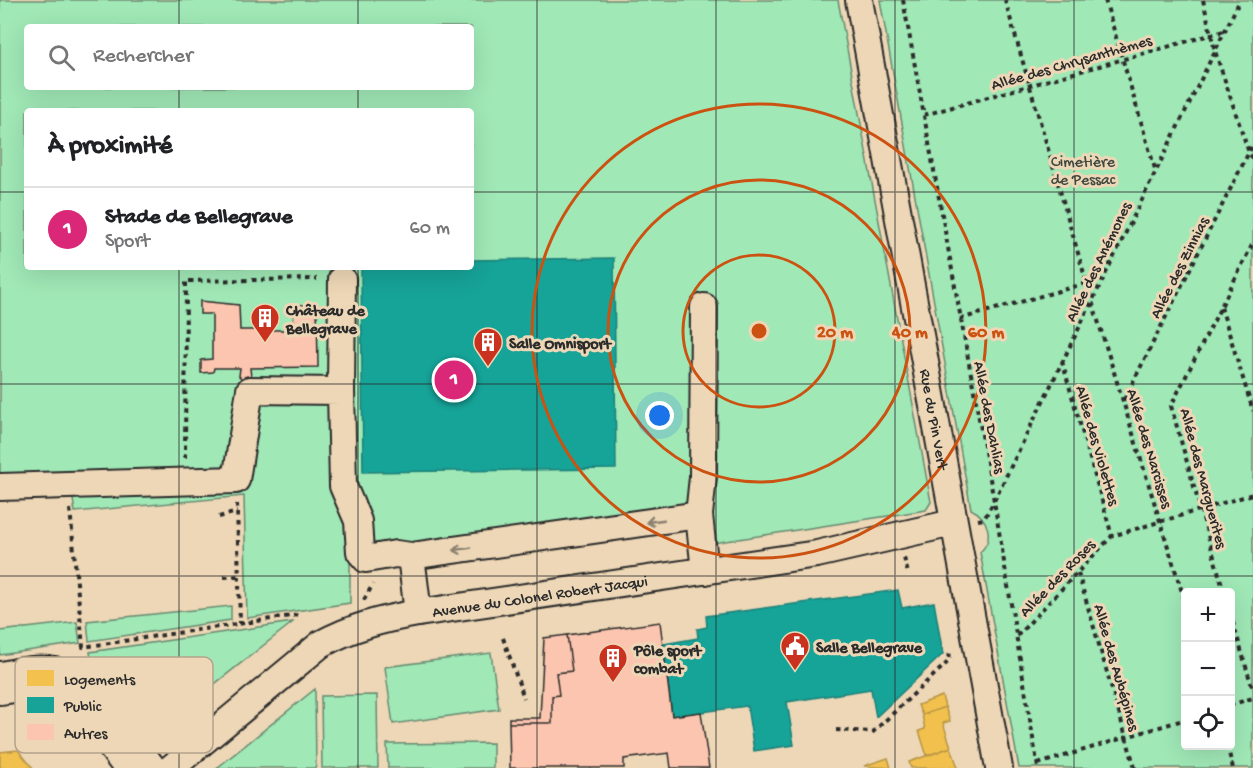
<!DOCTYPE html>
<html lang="fr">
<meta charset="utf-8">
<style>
:root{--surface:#fff;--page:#f6f6f6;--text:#202124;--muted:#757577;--line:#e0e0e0;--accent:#db2777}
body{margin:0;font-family:"Gochi Hand",sans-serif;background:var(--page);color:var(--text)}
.controls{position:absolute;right:18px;bottom:18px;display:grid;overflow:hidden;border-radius:6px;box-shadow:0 6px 24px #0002}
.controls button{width:54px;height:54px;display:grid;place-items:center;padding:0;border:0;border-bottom:2px solid var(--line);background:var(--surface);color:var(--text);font:30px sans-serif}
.you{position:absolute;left:660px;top:416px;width:21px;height:21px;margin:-15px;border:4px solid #fff;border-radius:50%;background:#1a73e8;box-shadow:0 0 0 9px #1a73e833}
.badge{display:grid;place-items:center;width:39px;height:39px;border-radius:50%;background:var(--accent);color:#fff;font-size:20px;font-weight:700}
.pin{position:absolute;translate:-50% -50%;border:3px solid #fff;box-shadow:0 2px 6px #0006}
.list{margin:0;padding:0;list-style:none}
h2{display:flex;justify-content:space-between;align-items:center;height:78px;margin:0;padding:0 24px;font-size:26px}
h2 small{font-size:20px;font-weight:400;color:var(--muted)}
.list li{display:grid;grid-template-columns:39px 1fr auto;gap:18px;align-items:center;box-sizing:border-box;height:84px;padding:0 24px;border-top:2px solid var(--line)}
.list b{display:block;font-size:22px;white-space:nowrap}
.list p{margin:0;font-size:20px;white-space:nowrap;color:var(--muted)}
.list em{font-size:20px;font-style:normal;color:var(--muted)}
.icon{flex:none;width:33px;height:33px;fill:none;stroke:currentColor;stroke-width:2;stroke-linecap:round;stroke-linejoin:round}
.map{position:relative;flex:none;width:1253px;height:768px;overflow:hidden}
.search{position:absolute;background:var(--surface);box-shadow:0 6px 24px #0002;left:24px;top:24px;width:450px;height:66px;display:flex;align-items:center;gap:15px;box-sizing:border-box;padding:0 21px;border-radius:6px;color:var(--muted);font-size:22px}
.panel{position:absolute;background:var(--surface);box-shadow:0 6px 24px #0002;left:24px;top:108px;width:450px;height:162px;border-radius:6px}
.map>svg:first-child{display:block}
.green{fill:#a0e8b6;stroke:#668a70;stroke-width:1.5;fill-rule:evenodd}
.homes{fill:#f2c14e;stroke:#b69444;stroke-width:1.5}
.public{fill:#17a398;stroke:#1d7f77;stroke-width:1.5}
.building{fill:#fcc5af;stroke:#2b2b2b;stroke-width:1.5}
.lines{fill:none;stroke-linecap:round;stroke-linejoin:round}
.minor-casing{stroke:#2b2b2b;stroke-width:30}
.path{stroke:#2b2b2b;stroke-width:4;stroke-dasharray:4.5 4.5;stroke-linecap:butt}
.minor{stroke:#edd7b6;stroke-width:26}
.oneway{stroke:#8c8170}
.grid{fill:none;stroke:#2b2b2b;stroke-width:1.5;stroke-opacity:0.55}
.ring{fill:none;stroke:#cc5211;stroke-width:3}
.labels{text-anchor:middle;stroke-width:6;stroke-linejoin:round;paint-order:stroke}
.street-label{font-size:16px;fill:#2b2b2b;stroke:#edd7b6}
.park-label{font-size:16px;fill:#3d4740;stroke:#edd7b6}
.poi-label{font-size:16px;font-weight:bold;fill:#2b2b2b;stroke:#edd7b6;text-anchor:start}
.key{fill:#edd7b6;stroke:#b3a38c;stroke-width:1.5}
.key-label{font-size:16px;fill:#2b2b2b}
.centre{fill:#cc5211;stroke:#edd7b6;stroke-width:3}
.ring-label{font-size:18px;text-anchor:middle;font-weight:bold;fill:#cc5211;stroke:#edd7b6;stroke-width:6;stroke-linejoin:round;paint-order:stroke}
</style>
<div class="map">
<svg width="1253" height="768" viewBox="0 0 1253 768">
<rect width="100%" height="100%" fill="#edd7b6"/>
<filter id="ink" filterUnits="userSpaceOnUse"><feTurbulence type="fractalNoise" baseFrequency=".0167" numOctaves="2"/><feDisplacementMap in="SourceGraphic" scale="12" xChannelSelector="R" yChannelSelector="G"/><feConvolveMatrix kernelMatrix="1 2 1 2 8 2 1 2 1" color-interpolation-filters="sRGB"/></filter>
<g filter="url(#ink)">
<path class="green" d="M0,0H838L931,502L926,510L713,543L689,505L350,554V603L247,618L244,496L75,512L72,493L0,499ZM27,27H471V87H27ZM27,111H471V267H27Z
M880,0H1253V768H1019L980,552C995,539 988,517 971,509ZM1186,592H1230V746H1186Z
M231,606V620L89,641L87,621Z
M77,622L80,643L0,655V631Z
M293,622L155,731H147L113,686L92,667L90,652Z
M491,653L499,709L393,724L385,667Z
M315,689L316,768H217Z
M377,695L378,768H322L321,696Z
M493,743V768H388L387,744Z"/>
<path class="homes" d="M942,696L945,707L922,715L918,705Z
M945,707L950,721L943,723L951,747L927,756L919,731L925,729L922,715Z
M951,747L958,768H911L909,762Z
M18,750L33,768H0V752Z
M888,758L891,768L864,766Z"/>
<path class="public" d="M614,258L616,469L363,472L361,267H471V260Z
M898,590L902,608L934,602L943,654L876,717L871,689L787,702L794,745L754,751L747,706L672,716L663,644L698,638L697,629L707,627L706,616Z"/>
<path class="building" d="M200,301L239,305L240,330H293L294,305H317L318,367L250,368L251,377L244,381L239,376L240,368H214L213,372L201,373V360L212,359V314H200Z
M660,622L672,716L701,712L709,768H671L669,753L624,759V768H510L509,723H552V696L559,695L556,673L572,671L567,635Z
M567,635L572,671L556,673L559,695L552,696V723H509V718H540L544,638Z"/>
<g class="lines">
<g class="minor-casing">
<g id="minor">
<path id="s1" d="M859,0L999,768"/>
<path d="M341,391L342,279"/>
<path d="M0,487L236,480L250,390L341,391L343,486L358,521L360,552L366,559L396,554L411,556"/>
<path d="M699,515L703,477L704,307"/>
<path d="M418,613L411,556L432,553L699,515L705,571"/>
<path d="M0,675C18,672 38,667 55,671C97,682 127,736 153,768"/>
<path d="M0,691C15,689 33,685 48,689C85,700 104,740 127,768"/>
<path id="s2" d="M171,768L321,644C352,627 383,619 418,613L817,554L953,523"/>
</g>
</g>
<path class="path" d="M903,0L994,501L1038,768
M1005,0L1091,298L1186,605
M1105,0L1155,169
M1203,0L1215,51L1249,153L1253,158
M924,115L1224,31
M1221,307L1253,411
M960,319L1087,283
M1062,361L1112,536
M1124,400L1253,144
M185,458L186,281L317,279
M237,504L240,624
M70,509L83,647L298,615
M219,517L237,512
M978,520L984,519L994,501L1240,0
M904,558L908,573
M1078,573L1135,768
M224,577L239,576
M1224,592L1171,406L1253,243
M364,600L373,584
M1230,613L1253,690
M1017,636L1112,536L1253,494
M503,638L524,698
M1230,705L1253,698
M836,730L873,732L949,661L950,650
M161,732L167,739
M1227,746L1233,768
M1038,764L1186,719"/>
<use href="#minor" class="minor"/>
</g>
<defs><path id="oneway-shaft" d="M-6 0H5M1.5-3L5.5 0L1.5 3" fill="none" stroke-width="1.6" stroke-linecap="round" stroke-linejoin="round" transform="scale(1.5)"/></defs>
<g class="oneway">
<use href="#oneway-shaft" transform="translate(655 521) rotate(172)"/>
<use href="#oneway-shaft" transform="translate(462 549) rotate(172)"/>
</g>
</g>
<path class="grid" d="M179,0V27M358,0V27M537,0V768M716,0V768M895,0V768M1074,0V768M179,87V111M358,87V111M0,192H27M471,192H1253M179,267V768M358,267V768M0,384H1253M0,576H1253"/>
<g class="ring">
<circle cx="759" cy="331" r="76"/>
<circle cx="759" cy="331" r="151"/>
<circle cx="759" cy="331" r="227"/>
</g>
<defs>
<g id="building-pin" transform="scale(1.5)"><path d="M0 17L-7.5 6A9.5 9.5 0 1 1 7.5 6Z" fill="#c8321e" stroke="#edd7b6"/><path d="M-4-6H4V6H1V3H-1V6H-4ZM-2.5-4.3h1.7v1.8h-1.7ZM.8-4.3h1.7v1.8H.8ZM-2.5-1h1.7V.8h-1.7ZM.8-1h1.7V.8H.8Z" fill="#fff"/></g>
<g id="civic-pin" transform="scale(1.5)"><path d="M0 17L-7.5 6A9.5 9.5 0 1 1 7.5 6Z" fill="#c8321e" stroke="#edd7b6"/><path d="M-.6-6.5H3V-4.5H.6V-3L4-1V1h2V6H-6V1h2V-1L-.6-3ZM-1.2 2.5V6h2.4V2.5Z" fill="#fff"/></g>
</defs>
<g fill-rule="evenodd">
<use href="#building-pin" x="265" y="318"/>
<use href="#building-pin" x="488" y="342"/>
<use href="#civic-pin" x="795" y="646"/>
<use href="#building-pin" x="613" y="658"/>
</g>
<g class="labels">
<g class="street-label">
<text transform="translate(1071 61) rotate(-16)" y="6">Allée des Chrysanthèmes</text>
<text transform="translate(1097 261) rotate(-64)" y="6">Allée des Anémones</text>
<text transform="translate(1178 267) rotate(-63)" y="6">Allée des Zinnias</text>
<text transform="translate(991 417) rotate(79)" y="6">Allée des Dahlias</text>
<text dy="6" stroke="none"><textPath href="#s1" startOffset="426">Rue du Pin Vert</textPath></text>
<text transform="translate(1099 445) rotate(74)" y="6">Allée des Violettes</text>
<text transform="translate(1151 448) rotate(73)" y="6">Allée des Narcisses</text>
<text transform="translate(1205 478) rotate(75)" y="6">Allée des Marguerites</text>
<text transform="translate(1056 577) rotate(-46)" y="6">Allée des Roses</text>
<text dy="6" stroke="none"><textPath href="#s2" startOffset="420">Avenue du Colonel Robert Jacqui</textPath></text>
<text transform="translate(1118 667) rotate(74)" y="6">Allée des Aubépines</text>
</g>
<g class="park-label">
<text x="1083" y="166">Cimetière<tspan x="1083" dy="18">de Pessac</tspan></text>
</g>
<g class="poi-label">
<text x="286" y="315">Château de<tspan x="286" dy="18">Bellegrave</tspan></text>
<text x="509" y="348">Salle Omnisport</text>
<text x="816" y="652">Salle Bellegrave</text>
<text x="634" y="655">Pôle sport<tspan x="634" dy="18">combat</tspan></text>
</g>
</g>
<rect x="15" y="657" width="198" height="96" rx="9" class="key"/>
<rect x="27" y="670" width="27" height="16" fill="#f2c14e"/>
<rect x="27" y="697" width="27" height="16" fill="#17a398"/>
<rect x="27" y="724" width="27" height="16" fill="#fcc5af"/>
<g class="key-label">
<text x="64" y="684">Logements</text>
<text x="64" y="711">Public</text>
<text x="64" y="738">Autres</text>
</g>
<circle cx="759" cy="331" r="9" class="centre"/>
<g class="ring-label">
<text x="835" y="337">20 m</text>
<text x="910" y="337">40 m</text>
<text x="986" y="337">60 m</text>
</g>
</svg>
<div class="controls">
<button>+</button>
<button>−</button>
<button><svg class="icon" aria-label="locate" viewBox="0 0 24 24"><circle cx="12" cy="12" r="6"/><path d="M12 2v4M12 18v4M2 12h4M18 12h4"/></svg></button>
</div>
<div class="you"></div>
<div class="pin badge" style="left:454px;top:380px">1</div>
<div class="search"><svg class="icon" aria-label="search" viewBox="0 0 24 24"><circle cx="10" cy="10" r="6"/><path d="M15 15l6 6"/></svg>Rechercher</div>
<section class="panel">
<h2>À proximité<small></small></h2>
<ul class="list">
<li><span class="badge">1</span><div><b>Stade de Bellegrave</b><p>Sport</p></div><em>60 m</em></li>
</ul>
</section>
</div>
